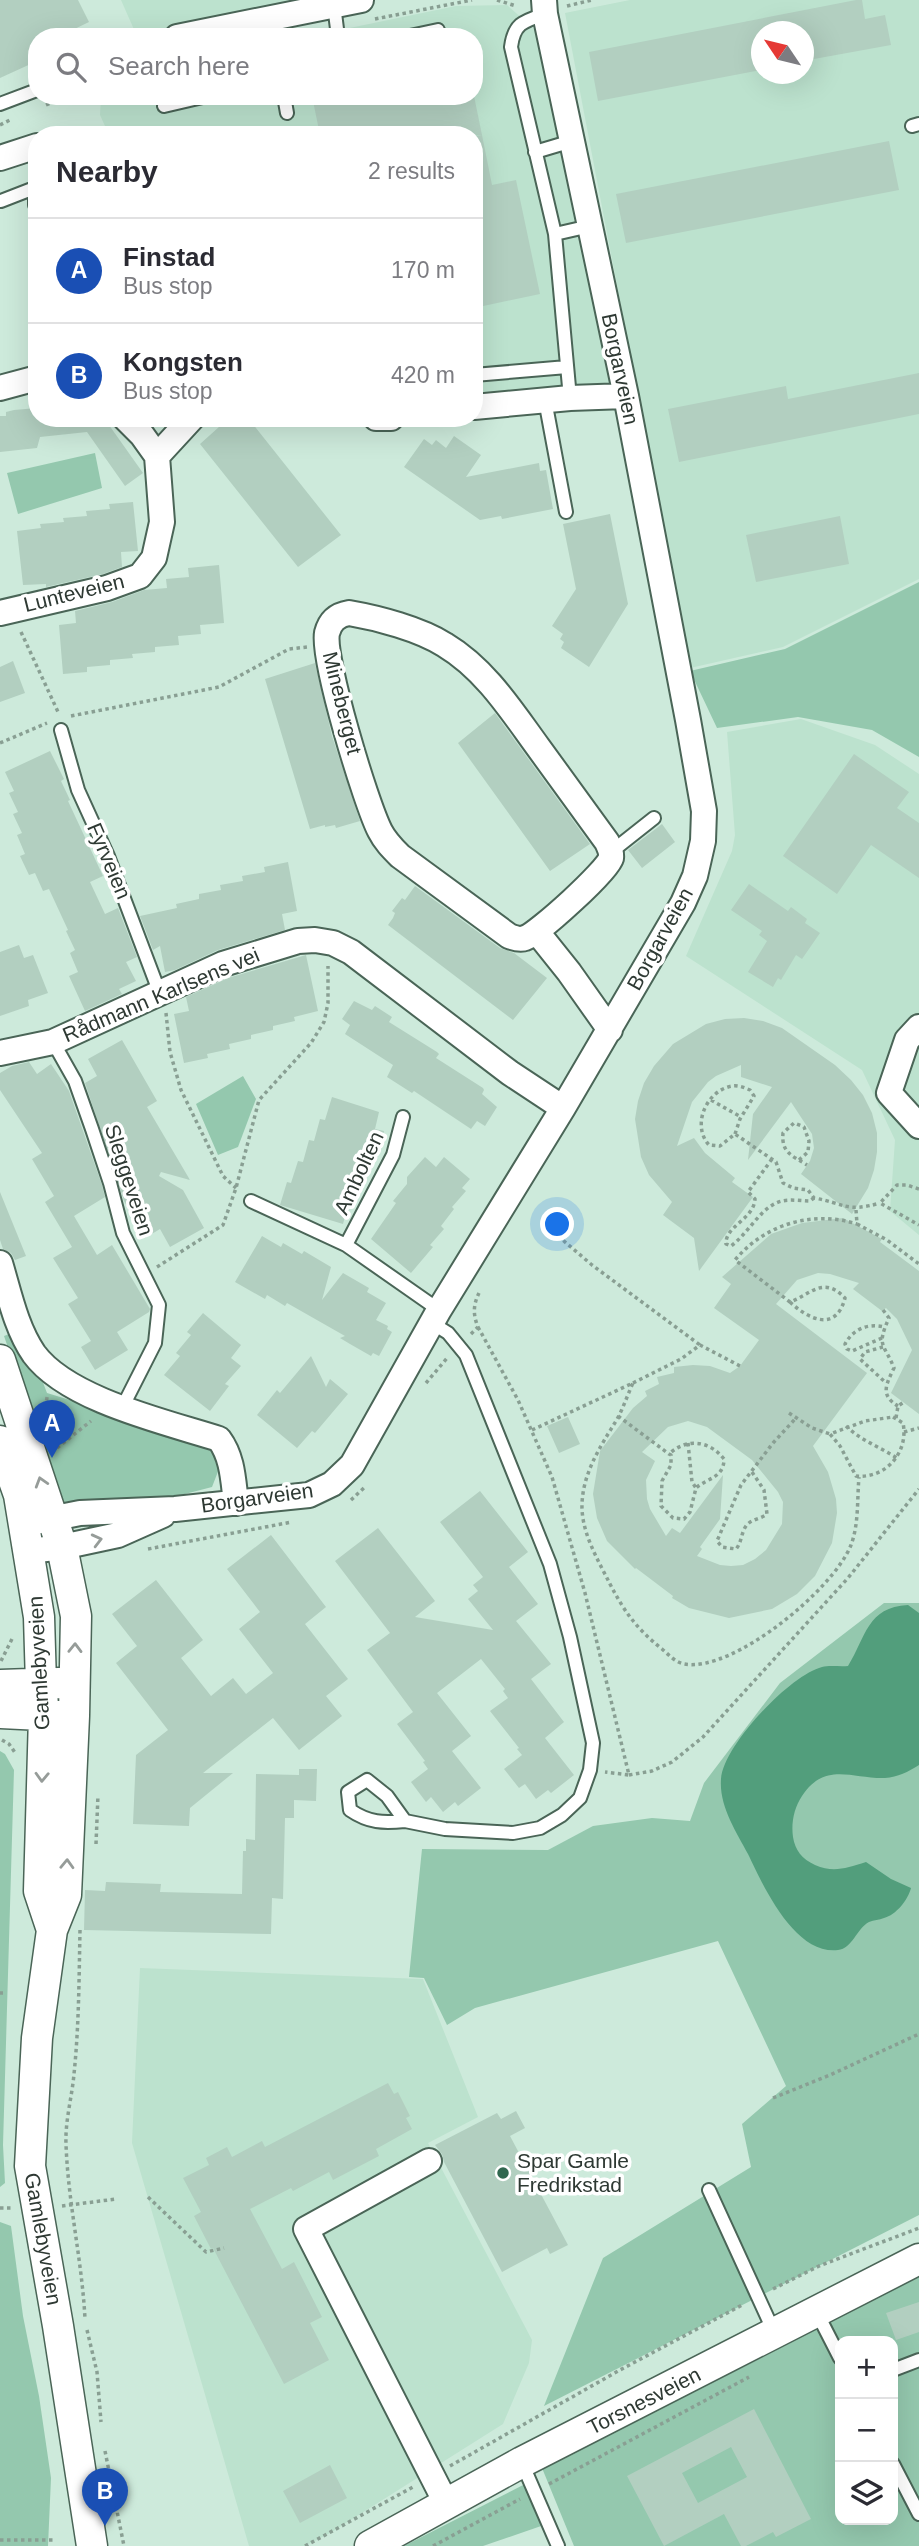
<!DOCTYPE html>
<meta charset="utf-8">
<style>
:root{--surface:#fff;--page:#f2f2f3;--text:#2b2b33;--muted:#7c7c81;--line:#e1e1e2;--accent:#ea580c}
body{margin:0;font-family:Arial,sans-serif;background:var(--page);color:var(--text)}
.controls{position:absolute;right:21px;bottom:21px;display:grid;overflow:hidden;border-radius:14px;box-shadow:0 7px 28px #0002}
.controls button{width:63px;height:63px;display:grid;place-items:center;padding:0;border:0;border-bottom:2px solid var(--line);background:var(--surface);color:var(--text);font:35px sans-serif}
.compass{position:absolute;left:751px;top:21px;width:63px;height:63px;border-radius:50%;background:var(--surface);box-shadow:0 7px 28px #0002;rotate:305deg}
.you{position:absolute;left:558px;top:1225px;width:24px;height:24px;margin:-18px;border:5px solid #fff;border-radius:50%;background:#1a73e8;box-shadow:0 0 0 10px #1a73e833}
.badge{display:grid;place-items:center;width:46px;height:46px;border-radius:50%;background:var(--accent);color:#fff;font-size:23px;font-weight:700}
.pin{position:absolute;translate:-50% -58px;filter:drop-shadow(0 2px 4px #0008)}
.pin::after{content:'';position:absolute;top:37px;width:24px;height:21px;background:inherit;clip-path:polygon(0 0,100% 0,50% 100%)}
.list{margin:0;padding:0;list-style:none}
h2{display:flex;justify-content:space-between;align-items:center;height:91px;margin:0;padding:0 28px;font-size:30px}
h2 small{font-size:23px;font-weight:400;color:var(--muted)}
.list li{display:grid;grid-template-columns:46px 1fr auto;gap:21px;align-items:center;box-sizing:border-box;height:105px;padding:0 28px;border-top:2px solid var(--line)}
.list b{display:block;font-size:26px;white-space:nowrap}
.list p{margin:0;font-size:23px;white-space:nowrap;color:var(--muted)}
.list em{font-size:23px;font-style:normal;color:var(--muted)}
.icon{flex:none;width:38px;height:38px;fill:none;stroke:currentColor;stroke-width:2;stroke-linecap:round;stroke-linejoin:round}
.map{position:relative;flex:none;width:919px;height:2546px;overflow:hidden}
.search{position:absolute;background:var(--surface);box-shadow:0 7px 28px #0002;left:28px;top:28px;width:455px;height:77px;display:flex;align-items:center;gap:18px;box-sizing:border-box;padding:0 24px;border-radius:28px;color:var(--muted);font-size:26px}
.panel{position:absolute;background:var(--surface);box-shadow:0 7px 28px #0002;left:28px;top:126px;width:455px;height:301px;border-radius:28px}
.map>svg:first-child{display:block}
.built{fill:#bce2ce;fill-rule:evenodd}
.green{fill:#94c8ae;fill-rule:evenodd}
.water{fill:#529e7c}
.building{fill:#b2cfc0;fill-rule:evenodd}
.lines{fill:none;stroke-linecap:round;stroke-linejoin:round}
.service-casing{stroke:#4a6557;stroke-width:16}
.minor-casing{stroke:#4a6557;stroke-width:28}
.tertiary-casing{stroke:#4a6557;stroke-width:33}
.path{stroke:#899f93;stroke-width:3.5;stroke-dasharray:3.5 3.5;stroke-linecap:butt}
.service{stroke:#fff;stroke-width:12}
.minor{stroke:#fff;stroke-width:24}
.tertiary{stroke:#fff;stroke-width:30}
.oneway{stroke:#969c99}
.poi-dot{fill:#30674f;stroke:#fff;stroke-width:2.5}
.labels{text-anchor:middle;stroke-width:7;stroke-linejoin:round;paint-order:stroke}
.street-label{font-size:21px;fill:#2e3933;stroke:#fff}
.poi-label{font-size:21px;fill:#2e3933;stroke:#fff;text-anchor:start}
</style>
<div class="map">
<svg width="919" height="2546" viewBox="0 0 919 2546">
<rect width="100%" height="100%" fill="#cdeadb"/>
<path class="built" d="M121,0H312L167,31L136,34Z
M630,0H919V579L783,647L690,668L565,13ZM762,32H804V74H762Z
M507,5L540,34L611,389L474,401V135H109L100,115L101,96H474V37H306L456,6Z
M801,719L875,745L919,774V1235L890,1211L895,1140L862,1070L686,956L732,851L735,835L727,732Z
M140,1968L423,1979L478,2117L428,2143L532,2340L529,2363L503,2424L330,2533L305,2546H249L132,2143Z"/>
<path class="green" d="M95,453L102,488L18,514L7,473Z
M919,582V757L872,730L798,717L717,728L690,671L785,649Z
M243,1076L256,1099L238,1147L218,1155L196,1104Z
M17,1331L31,1351L47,1393L198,1439L214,1449L219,1469L212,1487L92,1518L70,1529L4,1336Z
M884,1603H919V2215L544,2406L603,2258L751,2167L742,2124L786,2086L718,1941L475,2008L447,2025L424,1978L409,1977L422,1849L548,1850L593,1826L652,1818L690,1821L704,1783L780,1683Z
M0,1751L5,1754L14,1770L3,2145L5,2183L0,2187Z
M0,2222L11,2226L23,2316L39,2396L51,2478L48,2546H0Z
M919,2274V2546H574L542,2468L767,2355ZM840,2341H893V2520H840Z
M527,2483L544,2525L483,2546H404Z"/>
<path class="water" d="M908,1605L919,1613V1765C908,1772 898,1777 885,1778C852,1779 825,1761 802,1796C794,1808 791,1823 793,1837C795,1850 802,1859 815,1865C834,1873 846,1868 866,1862L891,1879L911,1888C908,1900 896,1915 884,1918C879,1920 874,1920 869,1922C857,1928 852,1949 838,1950C794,1955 763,1885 748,1854C736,1831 719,1806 721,1779C723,1746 790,1675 822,1667C830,1665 840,1667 848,1666C866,1637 867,1607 908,1605Z"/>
<path class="building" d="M0,0H78L89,22L58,37H37V47L29,50L35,62L0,78Z
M856,0H862L865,19L885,15L891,45L803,61V32H761V70L598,101L589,52Z
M312,96H474L482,135H320Z
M482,135L492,185L516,180L540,294L474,308V136Z
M889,141L899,190L626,243L616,194Z
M919,373V414L679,462L668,409L786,386L788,399Z
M37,408V418H104L143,473L125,486L87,432L40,437L37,448L0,452V416H6V412L14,410Z
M229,418H248L341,535L298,567L200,444Z
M454,436L481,455L466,477L539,463L540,471L546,470L553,509L502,519L501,516L480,520L404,467L424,439L432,445L436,440L446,448Z
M133,502L138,551L121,552L122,567L103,574L46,587V584L23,585L17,531L41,528L40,524L64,522L63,518L87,516L86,511L110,509L109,504Z
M610,514L628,604L589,667L561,648L564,642L560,639L563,634L552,626L576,589L563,524Z
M840,516L849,564L756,582L746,535Z
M219,565L224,623L200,625L201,634L178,636L179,645L155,647V652L132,654L133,658L110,660V665L87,667V672L63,674L59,625L76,623L75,611L112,602L144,590L167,588L166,579L189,577L188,568Z
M13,661L25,693L0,702V667Z
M315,663L332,736L360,821L336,828L335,825L325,827V825L310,829L265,679Z
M495,713L590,844L550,871L458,743Z
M50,751L64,779L61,781L70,800L68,801L103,876L90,882L105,914L118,908L137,957L126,962L136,981L119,989L122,994L85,1011L69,976L78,972L70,953L75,950L66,931L68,930L49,889L43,891L35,873L29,875L20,856L25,854L17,835L22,833L13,814L18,812L9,793L14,791L5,772Z
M854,754L909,792L897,808L919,823V878L871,845L837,894L783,856Z
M662,824L675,842L642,868L628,850Z
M288,862L297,911L282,914L285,930L218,950L175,970L165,972L160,946L153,950L140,916L177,908L176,904L199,899V894L221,890L220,885L243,881L242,876L265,872L264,867Z
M749,884L788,911L791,907L807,919L805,923L820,933L802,959L796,955L781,980L778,978L773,987L748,972L767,941L759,935L762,931L731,910Z
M415,886L500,948L514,953L547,978L513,1020L388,925L393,918L395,913L392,911L402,898L405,900Z
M19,945L24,958L33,955L48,993L28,1000L29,1006L0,1016V952Z
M306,955L318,1011L294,1017L295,1021L273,1026V1030L251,1035V1039L229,1044L230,1049L207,1054L208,1058L184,1063L174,1014L189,1011L186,997L228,978Z
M354,1001L372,1010L375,1006L392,1017L389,1022L437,1052L439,1054L436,1058L483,1088L484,1090L482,1094L497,1107L485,1126L477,1121L471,1129L414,1091L412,1093L387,1077L393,1065L345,1034L350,1025L342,1019Z
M744,1018L763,1021L782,1028L835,1065L851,1080L863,1095L872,1113L877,1133V1152L874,1170L868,1188L852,1214L801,1174L810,1161L814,1148L812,1134L791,1102L748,1160L753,1114L772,1087L741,1077V1065L716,1076L708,1082L692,1102L677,1146L694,1138L705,1153L735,1178L732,1182L753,1197L699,1271L694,1238L663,1215L672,1202L649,1175L641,1157L635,1119L638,1101L644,1083L654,1066L673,1044L706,1024L725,1019Z
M122,1040L157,1101L147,1107L190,1180L161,1172L159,1176L183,1190L204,1228L170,1247L160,1229L145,1238L124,1201L85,1083L97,1076L88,1059Z
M29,1062L37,1074L51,1064L69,1091L102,1185L105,1197L74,1216L97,1255L112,1245L150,1309L149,1312L117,1332L128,1350L95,1370L81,1347L91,1341L68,1304L78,1298L53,1258L72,1247L45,1202L54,1196L32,1159L42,1153L0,1090V1073L12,1066Z
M332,1097L379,1112L375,1129L384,1131L377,1159L373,1156L368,1173H364L356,1198L351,1194L343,1224L280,1205L287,1182L291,1183L298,1161L303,1162L309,1140L314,1141L320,1119L325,1120Z
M425,1157L436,1167L444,1157L470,1179L462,1188L466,1191L452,1207L454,1209L441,1226L444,1229L430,1245L433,1247L411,1273L371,1239L396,1203L393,1201L407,1184V1177Z
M0,1192L26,1256L15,1260L11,1253L3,1249L0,1240Z
M843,1218L882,1239L880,1242L919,1271V1414L891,1393L912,1350L897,1319L886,1308L882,1311L853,1289L859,1283L830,1274L818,1273L797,1280L776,1304L867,1373L813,1446L828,1472L836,1499L837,1513L832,1543L815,1576L797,1594L772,1609L729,1618L689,1608L672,1598L673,1596L636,1568L635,1569L607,1541L597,1518L593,1494L600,1451L633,1408L647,1396L645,1391L659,1384L657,1377L674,1373V1367L693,1365L710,1366L730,1373L740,1366L759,1340L714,1308L731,1284L722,1277L771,1234L802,1223ZM688,1421L707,1427L752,1460L778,1492L783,1502L782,1524L766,1550L755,1559L743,1565L731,1566L720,1565L697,1556L702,1549L700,1547L720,1519L723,1475L680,1533L672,1528L666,1536L650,1509L647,1499L646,1480L655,1461L642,1452L668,1427Z
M262,1236L281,1247L283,1243L302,1254L304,1251L331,1267L322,1300L343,1273L369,1288L367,1292L386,1303L376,1320L388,1326L387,1329L392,1332L379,1356L373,1353L371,1356L350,1344L340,1338L345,1336L287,1303L285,1306L267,1295L265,1299L235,1282Z
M203,1313L241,1345L231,1358L241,1366L225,1384L229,1386L210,1411L164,1375L180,1356L176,1353L191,1335L187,1332Z
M311,1356L326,1387L330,1379L348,1394L315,1433L312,1431L297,1448L257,1415L277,1390L280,1393Z
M568,1417L580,1444L559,1453L547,1426Z
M480,1491L528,1552L509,1567L538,1604L516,1621L551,1664L531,1679L564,1722L545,1738L574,1775L551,1793L548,1790L536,1799L525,1784L519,1788L504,1769L522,1755L517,1749L519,1748L490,1711L508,1698L503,1691L505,1689L481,1659L437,1693L471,1736L452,1751L481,1788L458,1806L455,1802L443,1812L431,1797L426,1802L411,1782L428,1769L423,1762L425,1761L397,1724L413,1712L367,1650L390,1633L335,1561L378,1528L435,1601L415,1617L493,1630L468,1599L478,1591L473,1585L483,1577L440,1522Z
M271,1535L326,1607L305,1624L348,1679L326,1696L342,1716L299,1750L273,1718L203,1773H233L190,1808L189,1826L133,1824L136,1755L168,1730L116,1663L137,1646L112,1614L156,1580L203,1640L181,1658L211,1696L233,1678L246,1694L273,1673L239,1629L260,1612L227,1569Z
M299,1769H317L316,1801L294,1800V1818H285L283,1899L272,1898L271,1934L84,1930L85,1890L105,1891L106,1882L161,1884L160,1892L242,1894L243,1851H246V1839L255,1840L256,1774L299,1775Z
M388,2083L394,2094L398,2092L410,2116L406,2118L412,2129L376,2149L379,2156L333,2180L329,2172L293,2191L291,2188L250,2209L282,2269L294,2262L322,2317L310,2323L329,2360L284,2384L213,2248L211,2249L194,2216L201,2212L183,2178L209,2165L206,2158L227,2147L232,2157L262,2141L265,2147Z
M516,2111L525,2128L510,2136L568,2245L550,2254L547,2248L502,2272L444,2162L442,2154L435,2145L497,2113L501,2119Z
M919,2302V2332L896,2340L886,2313Z
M754,2409L811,2519L776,2537L773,2532L746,2546H741L724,2514L664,2546L627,2476ZM731,2447L747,2477L698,2503L682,2473Z
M330,2465L347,2498L300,2523L283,2491Z"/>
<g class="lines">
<g class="service-casing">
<path id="service" d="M334,5L338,37
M545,14C524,21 514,23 511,47L555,234L570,398
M273,17L275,37
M405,37L438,30
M284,96L287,113
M0,104L37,90
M164,106L207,96
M912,126L919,124
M535,152L572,141
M35,187V205L37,208
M1,201L37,187
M555,234L590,226
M474,375L567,367
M545,400L566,512
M61,730L78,790L108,856L159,991
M611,852L654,818
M53,1042L75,1081L92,1129L110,1183L123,1233L159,1305L155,1343L122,1408
M251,1201L346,1245L439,1310
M346,1245L393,1155L403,1117
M405,1821C383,1823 369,1823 350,1810L348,1792L367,1780L387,1796L405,1821L445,1829L513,1833L540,1828L562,1815L580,1798L590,1770L593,1743L570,1637L550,1564L466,1355L448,1333L432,1323
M709,2190L775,2334
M817,2313L840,2358
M893,2370L919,2360
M522,2463L558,2546
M893,2464L919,2514"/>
</g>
<g class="minor-casing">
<path id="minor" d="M177,37L361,0
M0,158L37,146
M0,388L37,378
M474,407L570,398L626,396
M125,418L142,435L157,456
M376,418H391
M0,613L107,588L140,576L154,558L162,522L157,456L192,418
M349,613C378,618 420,629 445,645C485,669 511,710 538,747C561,779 584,810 607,842C609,847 612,852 611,858C608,870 538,934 525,938C520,940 514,938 509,936L400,856C392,848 385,841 380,831C366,804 322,659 327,633C330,621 337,615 349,613Z
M537,932L569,972L610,1030
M919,1027L907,1040L889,1093L919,1126
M0,1053L53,1042L223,964L298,941L315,940L333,943L351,952L510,1073L563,1108
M0,1263C9,1293 16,1328 34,1354C68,1400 166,1422 219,1439C233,1458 233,1480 236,1503
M35,1522L80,1513L175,1509L309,1495L332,1484L352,1465L439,1310L563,1108L683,903L695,876L703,841L704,811L688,720L626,396L545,14L544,0
M30,1551L62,1547L118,1535L163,1515
M429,2161L306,2229L446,2503"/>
</g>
<g class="tertiary-casing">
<path id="tertiary" d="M0,1360L62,1547L76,1616L74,1716L66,1895L52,1930L37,2038L30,2166L58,2326L92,2546
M0,1441L19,1495L39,1617L41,1684L44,1716L39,1891L52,1930
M0,1685L59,1683
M0,1713L62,1716
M370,2546L522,2462L919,2259"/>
</g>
<path class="path" d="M497,0L516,6
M567,6L592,0
M375,19L472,0
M46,105L67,96
M0,125L10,120
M21,632L59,714
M71,716L219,687L289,649L307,647
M0,743L47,723
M166,1013L170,1052L181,1090L223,1176L236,1188
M711,1100L741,1117
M735,1134L740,1119L754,1096L750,1090C743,1087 736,1084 728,1087C705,1094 692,1126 709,1145L720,1146L735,1134L776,1162L783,1183L793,1188L808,1190L814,1198C844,1203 846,1213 880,1203
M772,1159L748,1192L755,1199C754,1219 725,1226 726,1244L731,1246C749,1233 761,1206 782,1201C791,1199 801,1201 810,1201L814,1198
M799,1160L808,1152L809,1141L804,1127L794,1123L783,1133C781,1153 793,1156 807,1165
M919,1189L907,1185H897L880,1203L919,1225
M856,1210L857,1224L887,1240L919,1264
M558,1236L592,1265L700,1345
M157,1267L223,1225L236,1188L259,1100L311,1043L324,1022L328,1003V966
M790,1302C808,1319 836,1333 845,1298C823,1275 810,1295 790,1302L735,1260C765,1224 813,1210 857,1224
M883,1310L889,1318C876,1347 884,1343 894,1368C887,1383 879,1395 898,1406
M478,1327L518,1400L552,1477L585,1593L629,1775L605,1772
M471,1334L478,1327C473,1315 473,1305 479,1293
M882,1338L852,1351L847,1349L845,1344C853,1329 868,1323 884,1327
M883,1347L865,1352L860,1359L885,1382
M426,1383L448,1357
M633,1383L681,1359L700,1345L740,1366
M47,1397L46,1405L50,1424
M789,1413L812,1428L830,1434
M618,1416L669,1454L671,1455V1465L662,1481L661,1506L673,1518L684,1519L690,1512L696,1488C707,1478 724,1478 724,1459C709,1440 686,1438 669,1454
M893,1417L903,1423C909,1452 886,1479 856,1476L840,1446L830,1434L865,1421Z
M896,1418L898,1406L904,1402
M846,1426C860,1440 880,1447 897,1458
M532,1430L633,1383C627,1396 623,1409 616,1421C600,1447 583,1473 582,1504C581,1532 598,1560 610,1584C625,1613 637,1629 662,1649C669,1655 675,1662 684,1664C733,1673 834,1589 851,1545C859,1524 857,1499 859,1477
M904,1432L919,1428
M688,1443L692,1482L696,1488
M57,1448L91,1421
M752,1472L764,1490L767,1514C761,1519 751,1519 746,1526C741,1533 742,1542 736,1549L722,1547L717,1541L741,1485L773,1443L796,1418
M351,1500L366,1486
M148,1549L292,1522
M1,1661L13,1637
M2,1740L9,1744L16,1754
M629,1775L652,1771L672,1762L703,1737L848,1578L919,1489
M96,1844L98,1795
M80,1930C79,1978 79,2026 74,2074C72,2097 65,2121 66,2144C68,2203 82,2260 85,2319
M0,1993H3
M773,2098L830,2075L919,2034
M148,2197L206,2252L224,2248
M62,2206L116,2199
M0,2208H12
M773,2289L819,2266L919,2228
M87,2330L97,2372L101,2422
M105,2451L124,2546
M450,2466L620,2370L744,2304
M549,2484L749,2377
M0,2540H54
M305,2546L413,2487
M433,2546L520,2499"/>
<use href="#service" class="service"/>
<use href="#minor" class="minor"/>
<use href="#tertiary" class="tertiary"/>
</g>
<defs><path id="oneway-chevron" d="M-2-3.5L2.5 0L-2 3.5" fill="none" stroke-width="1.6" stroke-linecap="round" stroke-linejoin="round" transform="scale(1.75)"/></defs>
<g class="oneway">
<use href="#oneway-chevron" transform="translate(41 1482) rotate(-107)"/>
<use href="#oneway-chevron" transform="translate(97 1540) rotate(-14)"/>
<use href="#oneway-chevron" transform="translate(75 1648) rotate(-89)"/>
<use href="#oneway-chevron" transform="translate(42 1777) rotate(92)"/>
<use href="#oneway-chevron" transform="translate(67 1864) rotate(-88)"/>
</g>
<circle class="poi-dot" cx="503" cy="2173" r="7"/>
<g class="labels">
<g class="street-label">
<text transform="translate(620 369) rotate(78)" y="7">Borgarveien</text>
<text transform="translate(74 593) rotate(-14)" y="7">Lunteveien</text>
<text transform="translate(342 703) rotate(76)" y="7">Mineberget</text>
<text transform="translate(109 861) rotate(67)" y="7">Fyrveien</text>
<text transform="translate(660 939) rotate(-61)" y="7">Borgarveien</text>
<text transform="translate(161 995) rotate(-23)" y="7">Rådmann Karlsens vei</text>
<text transform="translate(359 1173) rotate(-65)" y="7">Ambolten</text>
<text transform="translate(129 1180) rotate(72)" y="7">Sleggeveien</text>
<text transform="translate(257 1498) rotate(-8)" y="7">Borgarveien</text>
<text transform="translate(39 1663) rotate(-93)" y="7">Gamlebyveien</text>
<text transform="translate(43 2239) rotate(80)" y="7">Gamlebyveien</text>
<text transform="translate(644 2401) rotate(-27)" y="7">Torsnesveien</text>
</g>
<g class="poi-label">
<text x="517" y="2168">Spar Gamle<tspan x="517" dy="24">Fredrikstad</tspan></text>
</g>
</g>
</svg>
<div class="controls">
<button>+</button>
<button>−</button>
<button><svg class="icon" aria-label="layers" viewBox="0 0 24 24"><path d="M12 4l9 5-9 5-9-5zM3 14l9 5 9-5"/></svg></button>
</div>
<svg class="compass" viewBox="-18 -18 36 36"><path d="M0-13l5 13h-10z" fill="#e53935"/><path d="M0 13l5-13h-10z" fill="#7c7c81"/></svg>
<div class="you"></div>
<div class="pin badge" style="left:52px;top:1458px;background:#1a4fb4">A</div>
<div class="pin badge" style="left:105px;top:2526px;background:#1a4fb4">B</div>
<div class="search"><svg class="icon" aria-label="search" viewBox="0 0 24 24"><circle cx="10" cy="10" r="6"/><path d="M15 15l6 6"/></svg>Search here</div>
<section class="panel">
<h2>Nearby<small>2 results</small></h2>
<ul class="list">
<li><span class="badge" style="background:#1a4fb4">A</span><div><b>Finstad</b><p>Bus stop</p></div><em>170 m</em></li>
<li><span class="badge" style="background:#1a4fb4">B</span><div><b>Kongsten</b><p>Bus stop</p></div><em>420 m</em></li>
</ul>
</section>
</div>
